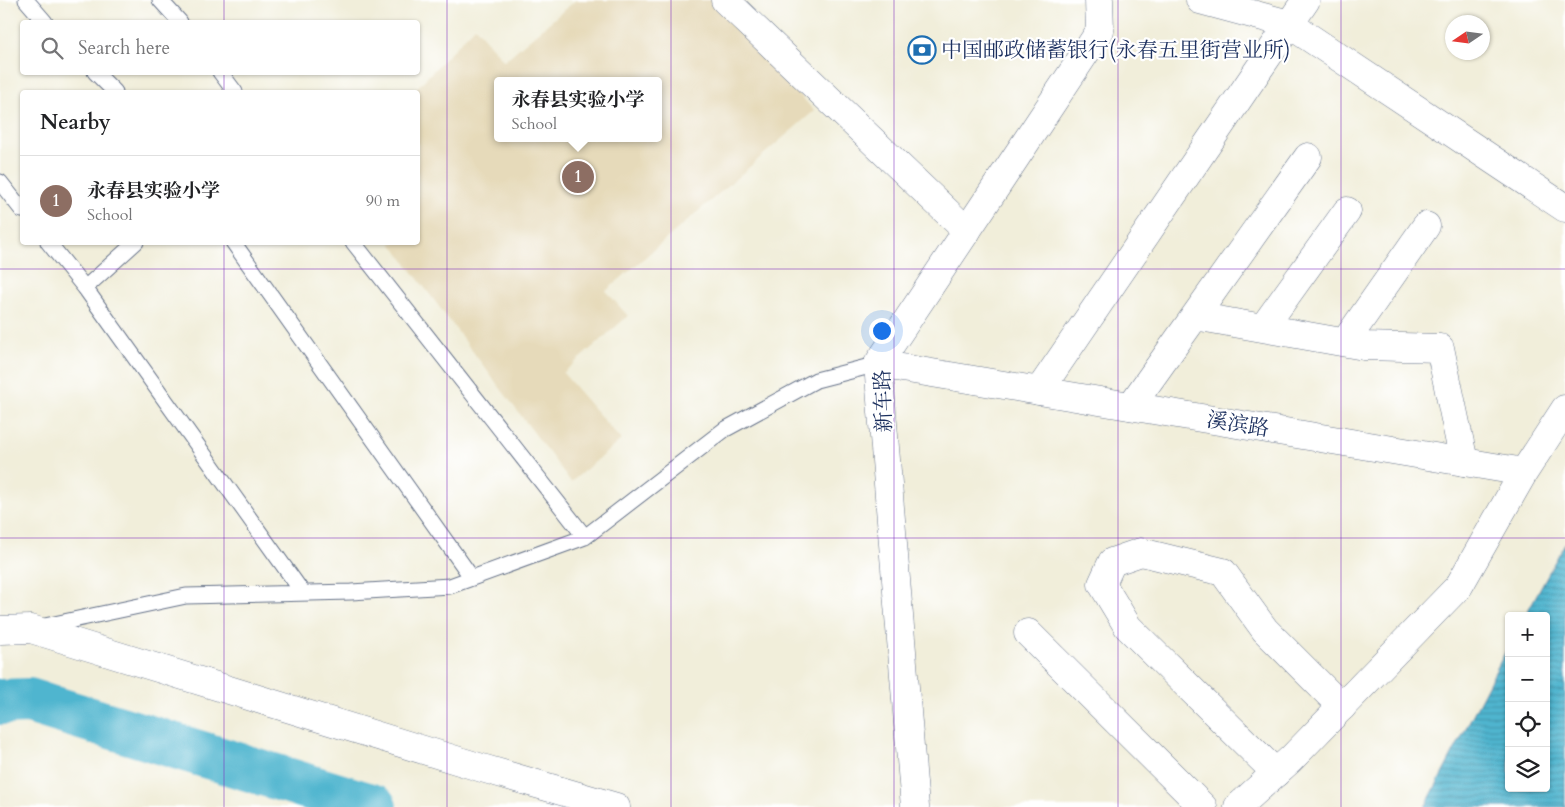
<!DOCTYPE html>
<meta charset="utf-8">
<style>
:root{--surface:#fff;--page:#f6f6f6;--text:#202124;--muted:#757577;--line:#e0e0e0;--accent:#d93025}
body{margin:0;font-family:Cardo,"Noto Serif SC",serif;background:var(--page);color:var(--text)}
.controls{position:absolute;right:15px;bottom:15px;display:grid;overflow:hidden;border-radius:5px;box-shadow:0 1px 4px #0004}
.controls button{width:45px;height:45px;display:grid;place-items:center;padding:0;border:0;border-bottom:1px solid var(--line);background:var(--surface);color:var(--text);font:25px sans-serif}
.compass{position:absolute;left:1445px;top:15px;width:45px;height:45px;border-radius:50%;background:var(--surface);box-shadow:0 1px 4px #0004;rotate:257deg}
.you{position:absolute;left:881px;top:330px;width:18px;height:18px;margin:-12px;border:4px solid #fff;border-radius:50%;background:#1a73e8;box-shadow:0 0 0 8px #1a73e833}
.badge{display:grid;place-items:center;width:32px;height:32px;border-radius:50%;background:var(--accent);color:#fff;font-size:16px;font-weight:700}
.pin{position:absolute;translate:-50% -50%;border:2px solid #fff;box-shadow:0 1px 5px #0006}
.popup{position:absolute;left:494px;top:77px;width:168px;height:65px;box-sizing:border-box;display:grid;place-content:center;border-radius:5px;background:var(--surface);filter:drop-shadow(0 1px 4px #0005);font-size:16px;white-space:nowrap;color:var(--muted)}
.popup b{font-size:19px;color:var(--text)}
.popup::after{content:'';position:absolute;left:50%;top:100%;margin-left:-10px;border:10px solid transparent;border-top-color:var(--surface)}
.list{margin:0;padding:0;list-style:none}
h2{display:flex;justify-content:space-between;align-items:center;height:65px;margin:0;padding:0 20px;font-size:21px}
h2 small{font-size:16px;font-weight:400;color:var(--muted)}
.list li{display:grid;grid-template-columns:32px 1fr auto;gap:15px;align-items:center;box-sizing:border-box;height:90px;padding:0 20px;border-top:1px solid var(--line)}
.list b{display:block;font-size:19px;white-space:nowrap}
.list p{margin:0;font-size:16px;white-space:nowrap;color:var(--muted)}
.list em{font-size:16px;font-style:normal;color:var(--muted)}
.icon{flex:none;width:28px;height:28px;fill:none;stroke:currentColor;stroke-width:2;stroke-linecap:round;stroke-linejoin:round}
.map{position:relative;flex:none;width:1565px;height:807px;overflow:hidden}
.search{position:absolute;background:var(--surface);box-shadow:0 1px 4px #0004;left:20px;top:20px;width:400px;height:55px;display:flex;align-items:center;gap:12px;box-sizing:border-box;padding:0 18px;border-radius:5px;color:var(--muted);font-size:19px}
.panel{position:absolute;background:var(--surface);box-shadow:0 1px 4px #0004;left:20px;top:90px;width:400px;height:155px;border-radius:5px}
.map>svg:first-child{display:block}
.built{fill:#e6daba;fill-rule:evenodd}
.water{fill:url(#water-rules);stroke:#367296}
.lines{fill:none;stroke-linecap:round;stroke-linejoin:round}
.river{stroke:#50b5cf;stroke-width:46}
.lane-casing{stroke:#667289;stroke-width:17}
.street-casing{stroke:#667289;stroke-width:29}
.secondary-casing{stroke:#667289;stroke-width:29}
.lane{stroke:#fff;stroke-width:15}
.street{stroke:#fff;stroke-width:28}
.secondary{stroke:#fff;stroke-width:28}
.grid{fill:none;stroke:#7b2cbf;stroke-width:1;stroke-opacity:0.55}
.labels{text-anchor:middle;stroke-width:4.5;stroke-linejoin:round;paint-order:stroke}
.poi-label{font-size:21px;fill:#1b2f5e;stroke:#fff;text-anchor:start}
.street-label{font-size:21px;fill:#1b2f5e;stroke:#fff}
</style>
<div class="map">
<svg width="1565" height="807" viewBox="0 0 1565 807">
<defs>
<pattern id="water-rules" width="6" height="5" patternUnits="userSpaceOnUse" patternTransform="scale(1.25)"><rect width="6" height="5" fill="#50b5cf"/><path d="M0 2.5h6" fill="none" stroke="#4294ab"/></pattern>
</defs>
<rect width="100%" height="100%" fill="#fff"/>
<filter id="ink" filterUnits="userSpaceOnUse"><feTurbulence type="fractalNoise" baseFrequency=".02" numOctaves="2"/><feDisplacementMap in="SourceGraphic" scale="10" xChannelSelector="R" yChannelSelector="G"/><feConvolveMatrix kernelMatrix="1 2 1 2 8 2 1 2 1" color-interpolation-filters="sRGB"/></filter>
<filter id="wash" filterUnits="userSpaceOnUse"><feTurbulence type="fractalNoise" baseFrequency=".0096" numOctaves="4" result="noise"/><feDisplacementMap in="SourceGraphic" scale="20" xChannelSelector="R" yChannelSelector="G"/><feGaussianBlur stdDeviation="1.12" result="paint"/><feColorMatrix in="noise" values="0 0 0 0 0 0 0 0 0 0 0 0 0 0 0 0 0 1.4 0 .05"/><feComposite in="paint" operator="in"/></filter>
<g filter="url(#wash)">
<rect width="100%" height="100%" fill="#f1eeda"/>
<path class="built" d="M576,0H718L814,111L606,291L628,316L563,373L621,440L571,482L391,243L418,242V92H413L475,27L504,61ZM498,81H658V138H498Z"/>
<path class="water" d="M1565,543V807H1425L1509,645V788H1546V616H1525Z"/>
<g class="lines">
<path class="river" d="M0,702L29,701L374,807"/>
</g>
</g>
<g filter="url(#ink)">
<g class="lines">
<g class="lane-casing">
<path id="lane" d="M26,0L45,22
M160,0L180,22
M95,72L115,92
M220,72L235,92
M0,182L22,210
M48,242L85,288L136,242
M233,242L472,578
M353,242L585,537
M85,288L303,593
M40,627L186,596L351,592L450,586L585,537L724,430L816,380L878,364"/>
</g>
<g class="street-casing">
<path id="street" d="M725,0L967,231
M1200,0L1289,24L1565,208
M1195,316L1364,346L1440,348L1464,462
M1263,328L1347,211
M1345,342L1426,226
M1039,391L1306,0
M1131,406L1308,157
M1028,633L1203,807
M1276,773L1128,627L1102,584L1112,562L1141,552L1223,572L1265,630L1342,707"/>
</g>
<g class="secondary-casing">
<path id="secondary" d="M878,364L1524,472L1565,409
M0,630L31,629L482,768L616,807
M915,807L878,364L1100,31L1099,0
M1238,807L1291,759L1459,586L1524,472"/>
</g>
<use href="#lane" class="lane"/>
<use href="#street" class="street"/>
<use href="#secondary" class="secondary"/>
</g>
</g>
<path class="grid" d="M224,0V22M447,0V807M671,0V807M894,0V807M1118,0V807M1341,0V807M224,72V92M224,242V807M0,269H1565M0,538H1565"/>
<defs>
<g id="bank-ring" transform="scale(1.4375)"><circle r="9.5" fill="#fff" stroke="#1f6fb2" stroke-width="1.5"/><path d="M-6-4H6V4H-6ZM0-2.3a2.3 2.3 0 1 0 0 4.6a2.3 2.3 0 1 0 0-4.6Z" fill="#1f6fb2"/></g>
</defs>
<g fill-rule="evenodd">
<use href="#bank-ring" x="922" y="50"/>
</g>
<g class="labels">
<g class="poi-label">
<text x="941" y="57">中国邮政储蓄银行(永春五里街营业所)</text>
</g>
<g class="street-label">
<text transform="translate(883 401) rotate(-92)" y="7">新车路</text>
<text transform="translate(1238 424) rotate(9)" y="7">溪滨路</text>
</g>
</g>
</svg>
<div class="controls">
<button>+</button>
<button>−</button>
<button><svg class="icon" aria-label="locate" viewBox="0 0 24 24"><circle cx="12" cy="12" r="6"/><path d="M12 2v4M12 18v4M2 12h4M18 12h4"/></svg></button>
<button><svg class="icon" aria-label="layers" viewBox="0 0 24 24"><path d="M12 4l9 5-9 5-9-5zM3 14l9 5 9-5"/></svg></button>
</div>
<svg class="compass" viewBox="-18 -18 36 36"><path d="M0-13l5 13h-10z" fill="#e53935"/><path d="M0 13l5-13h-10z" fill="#757577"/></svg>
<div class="you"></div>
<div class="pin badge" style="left:578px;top:177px;background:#8d6e63">1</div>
<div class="popup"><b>永春县实验小学</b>School</div>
<div class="search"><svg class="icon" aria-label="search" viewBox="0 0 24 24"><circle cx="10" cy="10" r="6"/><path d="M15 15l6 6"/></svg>Search here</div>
<section class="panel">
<h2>Nearby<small></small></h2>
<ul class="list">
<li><span class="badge" style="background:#8d6e63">1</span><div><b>永春县实验小学</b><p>School</p></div><em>90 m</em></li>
</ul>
</section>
</div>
